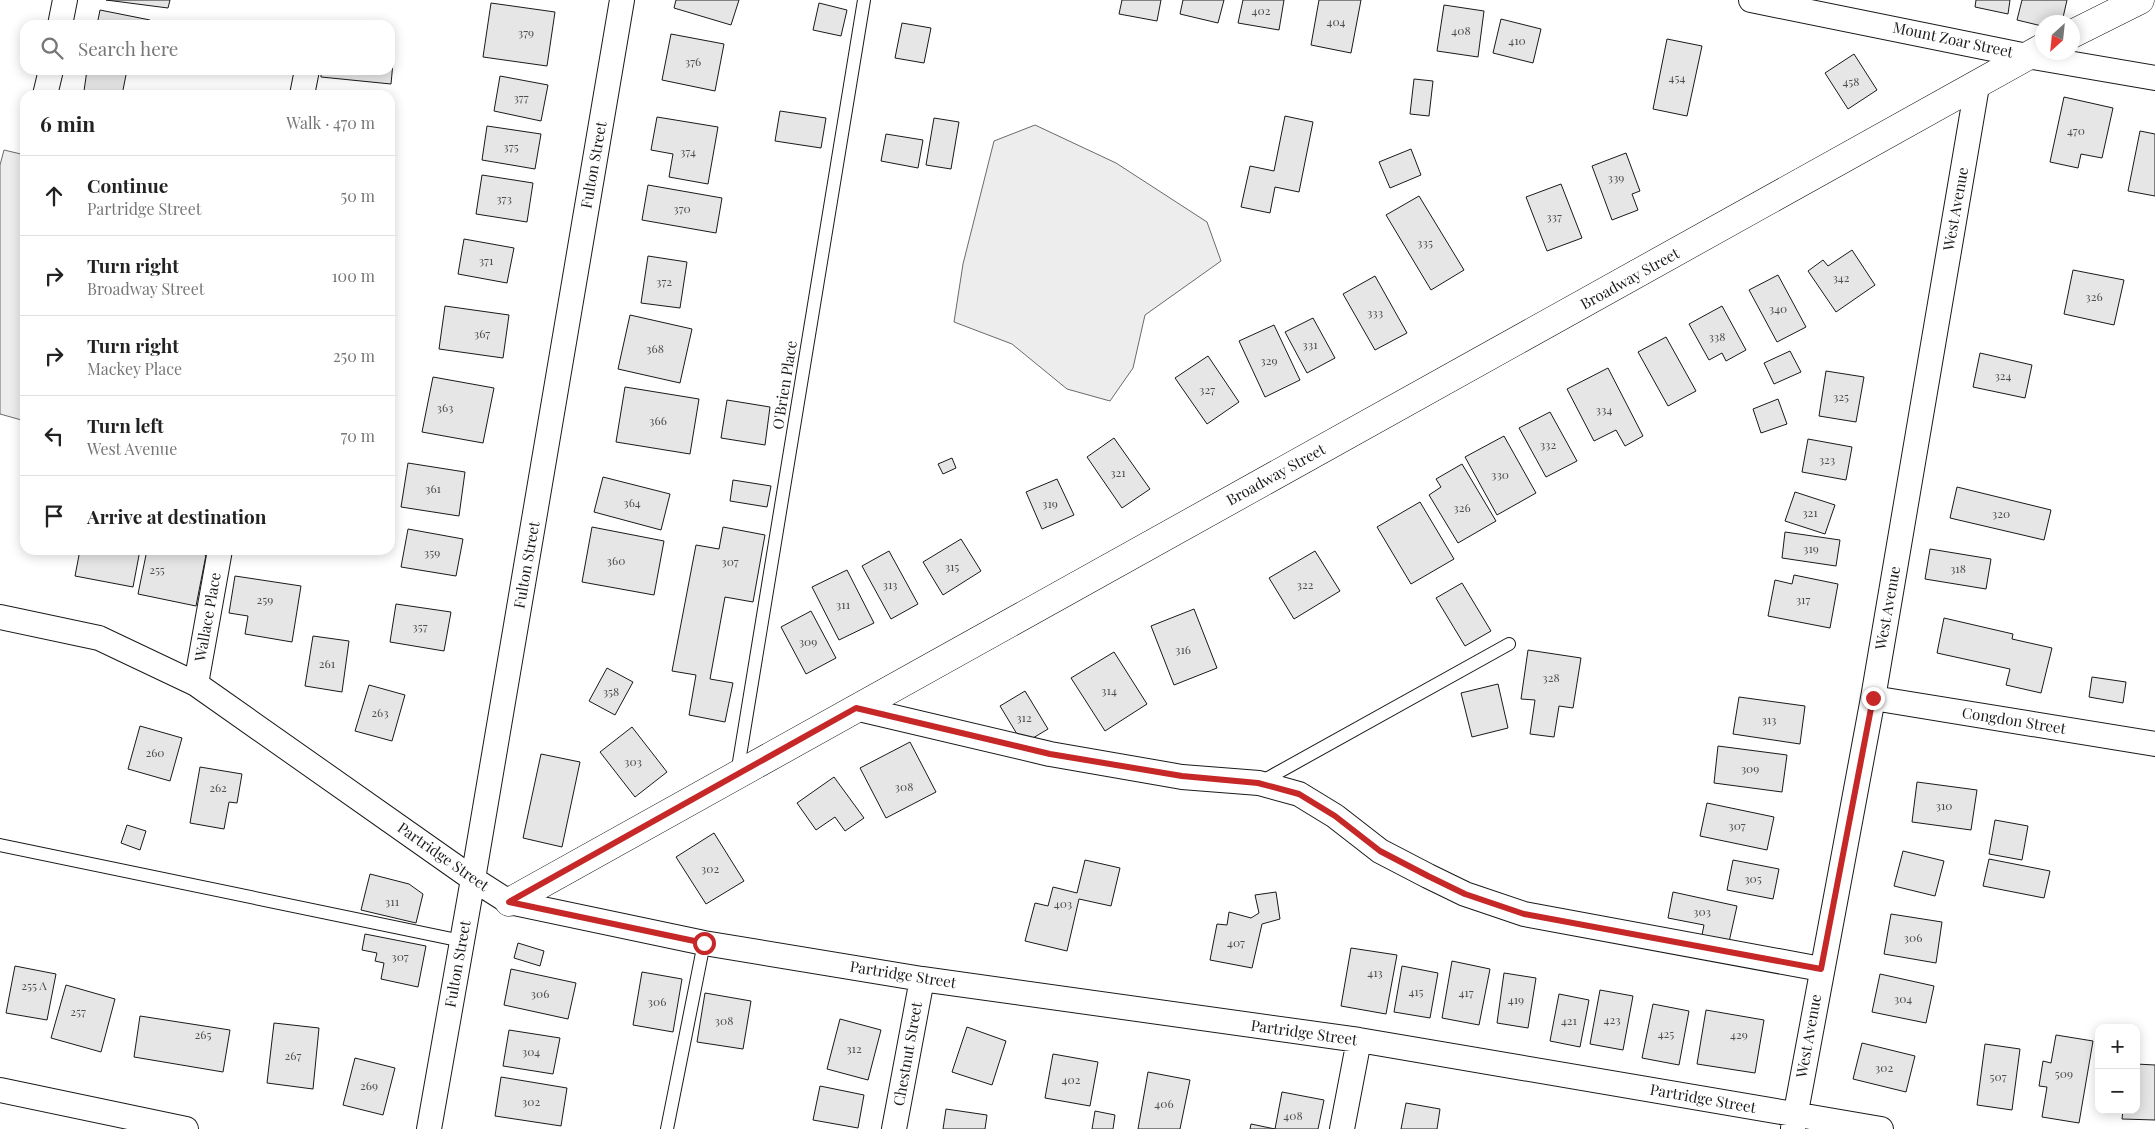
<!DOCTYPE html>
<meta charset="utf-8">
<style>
:root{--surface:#fff;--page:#f6f6f6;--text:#222;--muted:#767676;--line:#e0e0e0}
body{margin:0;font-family:"Playfair Display",serif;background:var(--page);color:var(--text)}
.controls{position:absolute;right:15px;bottom:15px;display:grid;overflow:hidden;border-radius:10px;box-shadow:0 2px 12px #0003}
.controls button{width:45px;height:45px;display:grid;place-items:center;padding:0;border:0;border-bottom:1px solid var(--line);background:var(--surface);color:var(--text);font:25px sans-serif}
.compass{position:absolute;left:2035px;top:15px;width:45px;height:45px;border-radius:50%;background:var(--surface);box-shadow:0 2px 12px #0003;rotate:207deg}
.stop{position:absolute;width:15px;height:15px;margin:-11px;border:4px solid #c62828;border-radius:50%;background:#fff}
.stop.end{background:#c62828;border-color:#fff;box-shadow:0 1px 5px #0008}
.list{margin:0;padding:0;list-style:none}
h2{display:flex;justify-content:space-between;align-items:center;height:65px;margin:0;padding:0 20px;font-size:21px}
h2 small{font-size:16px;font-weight:400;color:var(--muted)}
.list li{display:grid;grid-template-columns:32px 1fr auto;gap:15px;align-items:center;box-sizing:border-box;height:80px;padding:0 20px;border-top:1px solid var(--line)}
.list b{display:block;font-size:19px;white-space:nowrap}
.list p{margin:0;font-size:16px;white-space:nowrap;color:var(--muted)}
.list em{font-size:16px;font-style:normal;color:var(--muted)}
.icon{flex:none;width:28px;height:28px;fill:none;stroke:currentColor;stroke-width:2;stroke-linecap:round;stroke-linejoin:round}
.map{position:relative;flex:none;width:2155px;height:1129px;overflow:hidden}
.search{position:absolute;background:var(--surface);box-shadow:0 2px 12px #0003;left:20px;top:20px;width:375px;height:55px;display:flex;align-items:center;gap:12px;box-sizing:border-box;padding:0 18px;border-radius:15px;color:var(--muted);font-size:19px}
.panel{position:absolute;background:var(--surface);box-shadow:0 2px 12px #0003;left:20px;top:90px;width:375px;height:465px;border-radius:15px}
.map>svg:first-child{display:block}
.built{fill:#ededed;stroke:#6a6a6a}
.building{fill:#e6e6e6;stroke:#1a1a1a}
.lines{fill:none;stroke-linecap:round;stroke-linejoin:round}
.lane-casing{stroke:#1a1a1a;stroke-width:14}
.street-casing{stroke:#1a1a1a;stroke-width:26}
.secondary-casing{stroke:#1a1a1a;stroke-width:29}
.lane{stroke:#fff;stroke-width:12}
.street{stroke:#fff;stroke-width:24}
.secondary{stroke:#fff;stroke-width:28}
.route{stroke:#c62828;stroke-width:6}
.labels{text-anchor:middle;stroke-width:4;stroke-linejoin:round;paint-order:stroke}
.number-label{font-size:12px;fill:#4d4d4d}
.street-label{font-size:15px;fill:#1a1a1a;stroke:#fff}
</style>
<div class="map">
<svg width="2155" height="1129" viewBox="0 0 2155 1129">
<rect width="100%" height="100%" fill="#fff"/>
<path class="built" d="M1035,125L1116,163L1207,222L1221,261L1145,315L1133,368L1110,401L1067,389L1012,344L954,322L963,264L994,141Z
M4,150L25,155V421L0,414V165Z"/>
<path class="building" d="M106,0H170L168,8Z
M676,0H739L731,25L674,8Z
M1122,0H1161L1157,21L1119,14Z
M1183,0H1224L1218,23L1180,14Z
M1243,0H1284L1279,30L1238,23Z
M1319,0H1361L1351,53L1311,45Z
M1976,0H2010L2008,14L1975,7Z
M2022,0H2067L2062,22H2042V26L2017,20Z
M491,3L555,12L547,66L483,57Z
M819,3L847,10L841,36L813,30Z
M1444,5L1484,11L1478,57L1437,51Z
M100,10L150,20L149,25H97Z
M1501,19L1541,29L1533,63L1493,53Z
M902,23L931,28L924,63L895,58Z
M671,34L724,44L715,91L662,80Z
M1667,39L1702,46L1687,116L1653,109Z
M390,52H394L391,84L321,77V70H390Z
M1854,54L1877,90L1848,109L1825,73Z
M87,70H127L122,95H103L84,91Z
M500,76L548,85L541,121L494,111Z
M1414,79L1433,81L1429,116L1410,114Z
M2064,97L2113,108L2102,158L2081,154L2078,168L2050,162Z
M780,111L826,118L821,148L775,141Z
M1285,116L1313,122L1299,192L1275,187L1270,213L1241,207L1250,166L1274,171Z
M657,117L718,127L708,184L669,177L673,154L651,150Z
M934,118L959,122L951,169L926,165Z
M487,126L541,134L535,169L482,160Z
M2140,131L2155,134V196L2128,191Z
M886,134L923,140L918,168L881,161Z
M1411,149L1421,175L1390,188L1379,162Z
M1626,153L1640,191L1632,194L1638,210L1612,220L1592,166Z
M482,175L533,183L527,222L476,214Z
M1561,184L1582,238L1547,251L1526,197Z
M648,185L722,198L716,233L642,220Z
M1419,196L1464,270L1431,290L1386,215Z
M464,239L514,248L507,283L458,274Z
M1852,250L1875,285L1836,312L1808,271L1823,260L1828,266Z
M648,256L687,262L680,308L641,303Z
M2073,270L2124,280L2114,325L2064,314Z
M1778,275L1806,327L1777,342L1749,290Z
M1375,276L1407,333L1375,350L1343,294Z
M445,306L509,315L503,358L439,349Z
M1722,306L1746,350L1726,361L1722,353L1709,360L1689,324Z
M630,315L692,329L680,383L618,369Z
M1313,318L1335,358L1307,373L1285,332Z
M1274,325L1300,380L1265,397L1239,341Z
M1666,337L1696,391L1668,406L1638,352Z
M1790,351L1801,372L1774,384L1764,363Z
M1980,353L2032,365L2025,398L1973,387Z
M1208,356L1239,402L1207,424L1175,378Z
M1608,368L1643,436L1625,446L1616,430L1594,441L1567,389Z
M1826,371L1864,377L1856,422L1819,416Z
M433,377L494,388L483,443L422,432Z
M625,387L699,399L690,454L616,442Z
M1778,399L1787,424L1761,433L1753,409Z
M727,400L770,407L765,445L721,438Z
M1550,412L1577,461L1546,477L1519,428Z
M1504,436L1536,493L1497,515L1465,457Z
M1114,438L1150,489L1122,508L1087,457Z
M1808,439L1852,447L1846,480L1802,472Z
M952,458L956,468L943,474L938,464Z
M408,463L465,472L459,516L401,507Z
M1462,464L1496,521L1458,543L1429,495L1441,487L1436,479Z
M603,477L670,494L661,530L594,512Z
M1057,479L1074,515L1042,529L1026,492Z
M733,480L771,486L767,507L730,501Z
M1957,487L2051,510L2044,540L1950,518Z
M1795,492L1835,505L1825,534L1785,521Z
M1420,502L1454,559L1411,584L1377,527Z
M592,527L664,541L654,595L582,582Z
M723,527L765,535L753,602L725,597L710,679L733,683L725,722L689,715L696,675L672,671L696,545L719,549Z
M408,529L463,539L456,576L401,567Z
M1785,532L1840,540L1836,566L1782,558Z
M961,539L981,571L943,595L923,562Z
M1930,549L1991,559L1986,589L1925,579Z
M80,550H140L133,587L75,576Z
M147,550H181L206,555L196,606L138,594Z
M889,551L918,604L891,619L862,566Z
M1315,551L1340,591L1294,619L1269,578Z
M847,570L874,623L839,640L812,587Z
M1794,575L1838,584L1830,628L1768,616L1775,580L1792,584Z
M235,576L301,586L292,642L245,634L248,616L229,613Z
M1462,583L1491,631L1465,646L1436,598Z
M396,604L451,612L444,651L390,642Z
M1194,609L1217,668L1174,685L1151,626Z
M811,611L836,658L806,674L781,627Z
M1944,618L2013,634L2012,639L2052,648L2041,693L2006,685L2010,669L1937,653Z
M313,636L349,641L342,692L305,686Z
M1528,650L1581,658L1573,708L1559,706L1554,737L1530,734L1535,700L1521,699Z
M1114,652L1147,704L1105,731L1071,678Z
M607,668L633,682L615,715L589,701Z
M2092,677L2126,682L2123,703L2089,697Z
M1498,684L1508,728L1472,737L1461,693Z
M369,685L405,695L392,741L355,731Z
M1025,691L1048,729L1023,744L1000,706Z
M1739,697L1805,706L1800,744L1733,734Z
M140,726L182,738L170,781L128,769Z
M632,727L667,772L635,797L600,752Z
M910,742L936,792L886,818L860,768Z
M1718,746L1787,755L1782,792L1714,783Z
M541,754L580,762L562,847L523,838Z
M200,767L242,774L237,803L229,802L224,829L190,823Z
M834,777L864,818L845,831L835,817L816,830L797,803Z
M1917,782L1977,790L1971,830L1912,822Z
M1707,803L1774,817L1767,850L1700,836Z
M1995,820L2028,826L2022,860L1989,854Z
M127,825L146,831L140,850L121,843Z
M714,833L744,881L706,904L676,857Z
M1903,851L1944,861L1935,896L1894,886Z
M1989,859L2050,871L2044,898L1983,886Z
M1085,860L1120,868L1111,906L1079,899L1067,951L1025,941L1035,903L1048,906L1053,887L1077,893Z
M1733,860L1779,869L1773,899L1727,890Z
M370,874L409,884L423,894L416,923L361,910Z
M1276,892L1280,919L1262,924L1252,968L1210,960L1217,924L1227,925L1229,912L1251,918L1259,913L1255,895Z
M1673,892L1737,906L1729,942L1702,935L1704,925L1668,918Z
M1891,914L1942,922L1936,963L1884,954Z
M365,934L426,946L418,987L381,979L384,963L375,961L377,953L362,950Z
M518,943L544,951L540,966L514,958Z
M1351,948L1397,955L1386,1014L1341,1006Z
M1452,961L1490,969L1479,1025L1442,1018Z
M15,966L56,974L47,1020L6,1013Z
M1402,966L1438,973L1430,1018L1394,1012Z
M511,969L576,983L568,1019L504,1005Z
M642,972L682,979L673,1032L633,1025Z
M1504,973L1536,978L1528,1028L1497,1023Z
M1880,974L1934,986L1926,1023L1872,1012Z
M66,985L115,999L101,1052L51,1038Z
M1600,990L1633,996L1623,1050L1590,1044Z
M705,993L751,1001L743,1049L697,1042Z
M1559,994L1589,1000L1580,1047L1550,1041Z
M1653,1004L1689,1011L1679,1065L1642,1058Z
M1706,1010L1764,1020L1755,1073L1697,1064Z
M140,1016L230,1030L223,1072L134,1057Z
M840,1019L881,1030L868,1080L827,1069Z
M274,1023L319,1028L313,1089L267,1083Z
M967,1027L1006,1041L992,1085L952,1072Z
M509,1030L560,1038L553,1074L503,1066Z
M2056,1035L2093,1041L2079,1123L2042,1117L2047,1087L2039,1086L2043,1061L2051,1063Z
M1862,1043L1915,1056L1906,1092L1853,1079Z
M1985,1044L2020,1049L2012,1110L1977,1105Z
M1053,1054L1098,1062L1090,1106L1045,1098Z
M355,1058L395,1068L383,1115L343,1105Z
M2136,1064L2155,1065V1120L2122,1119L2123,1110H2136Z
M1148,1072L1190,1080L1180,1129H1138Z
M501,1077L567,1088L561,1126L495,1116Z
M820,1086L864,1095L858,1128L813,1120Z
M1282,1092L1324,1100L1318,1129H1250L1251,1124L1275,1129Z
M1406,1103L1440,1109L1437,1129H1401Z
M946,1109L987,1115L985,1129H943Z
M1095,1111L1115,1115L1113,1129H1092Z"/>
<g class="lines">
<g class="lane-casing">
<path id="lane" d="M737,774L864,0
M1259,783L1509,644
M0,845L462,941
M667,1129L704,943"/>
</g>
<g class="street-casing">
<path id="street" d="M1751,0L2027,56L2155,78
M60,25L65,0
M45,95L51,70
M302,95L307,70
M0,617L99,638L196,684L473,879L509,902L704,943L922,979L1359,1040L1881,1129
M196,684L220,550
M1873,698L2155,744
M855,708L1050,754L1182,777L1259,783L1299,794L1335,816L1380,851L1428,876L1465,894L1524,914L1821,969
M0,1090L186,1129
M1793,1128L1873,698L1977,86
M429,1129L473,879L622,0
M894,1129L922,979
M1342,1129L1359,1040"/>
</g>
<g class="secondary-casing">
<path id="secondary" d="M2072,34L2140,0
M509,902L2042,48"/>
</g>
<use href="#lane" class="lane"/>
<use href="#street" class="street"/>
<use href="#secondary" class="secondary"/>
</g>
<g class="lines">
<path class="route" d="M704,943L509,902L856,708L1050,754L1182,776L1258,783L1299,794L1335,816L1380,851L1428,876L1465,894L1524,914L1821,969L1873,698"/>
</g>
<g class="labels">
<g class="number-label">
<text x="1261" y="15">402</text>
<text x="1336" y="26">404</text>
<text x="1461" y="35">408</text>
<text x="526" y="37">379</text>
<text x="1517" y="45">410</text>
<text x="693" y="66">376</text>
<text x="1677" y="82">454</text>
<text x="1851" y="86">458</text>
<text x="521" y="102">377</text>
<text x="2076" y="135">470</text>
<text x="511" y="151">375</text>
<text x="688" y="156">374</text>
<text x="1616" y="182">339</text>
<text x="504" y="203">373</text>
<text x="682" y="213">370</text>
<text x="1554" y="221">337</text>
<text x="1425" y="247">335</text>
<text x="486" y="265">371</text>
<text x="1841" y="282">342</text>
<text x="664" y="286">372</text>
<text x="2094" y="301">326</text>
<text x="1778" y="313">340</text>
<text x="1375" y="317">333</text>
<text x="482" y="338">367</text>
<text x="1717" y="341">338</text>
<text x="1310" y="349">331</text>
<text x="655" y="353">368</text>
<text x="1269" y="365">329</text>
<text x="2003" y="380">324</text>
<text x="1207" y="394">327</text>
<text x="1841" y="401">325</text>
<text x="445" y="412">363</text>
<text x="1604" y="414">334</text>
<text x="658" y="425">366</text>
<text x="1548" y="449">332</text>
<text x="1827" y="464">323</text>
<text x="1118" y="477">321</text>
<text x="1500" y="479">330</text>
<text x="433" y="493">361</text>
<text x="632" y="507">364</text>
<text x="1050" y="508">319</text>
<text x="1462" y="512">326</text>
<text x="1810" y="517">321</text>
<text x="2001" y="518">320</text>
<text x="1811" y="553">319</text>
<text x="432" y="557">359</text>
<text x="616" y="565">360</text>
<text x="730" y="566">307</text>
<text x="952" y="571">315</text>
<text x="1958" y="573">318</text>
<text x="157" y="574">255</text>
<text x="890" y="589">313</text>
<text x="1305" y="589">322</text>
<text x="265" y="604">259</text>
<text x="1803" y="604">317</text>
<text x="843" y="609">311</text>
<text x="420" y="631">357</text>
<text x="808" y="646">309</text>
<text x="1183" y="654">316</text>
<text x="327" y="668">261</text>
<text x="1551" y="682">328</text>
<text x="1109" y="695">314</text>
<text x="611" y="696">358</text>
<text x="380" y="717">263</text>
<text x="1024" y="722">312</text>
<text x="1769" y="724">313</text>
<text x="155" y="757">260</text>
<text x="633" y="766">303</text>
<text x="1750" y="773">309</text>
<text x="904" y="791">308</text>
<text x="218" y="792">262</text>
<text x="1944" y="810">310</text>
<text x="1737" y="830">307</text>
<text x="710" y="873">302</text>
<text x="1753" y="883">305</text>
<text x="392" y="906">311</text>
<text x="1063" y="908">403</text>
<text x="1702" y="916">303</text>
<text x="1913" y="942">306</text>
<text x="1236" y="947">407</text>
<text x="400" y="961">307</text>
<text x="1375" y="977">413</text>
<text x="34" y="990">255 A</text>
<text x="1416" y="996">415</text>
<text x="1466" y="997">417</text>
<text x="540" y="998">306</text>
<text x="1903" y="1003">304</text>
<text x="1516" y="1004">419</text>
<text x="657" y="1006">306</text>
<text x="78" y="1016">257</text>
<text x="1612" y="1024">423</text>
<text x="724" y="1025">308</text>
<text x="1569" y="1025">421</text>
<text x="1666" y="1038">425</text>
<text x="203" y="1039">265</text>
<text x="1739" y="1039">429</text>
<text x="854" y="1053">312</text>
<text x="531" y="1056">304</text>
<text x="293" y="1060">267</text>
<text x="1884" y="1072">302</text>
<text x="2064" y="1078">509</text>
<text x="1998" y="1081">507</text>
<text x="1071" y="1084">402</text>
<text x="369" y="1090">269</text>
<text x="531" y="1106">302</text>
<text x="1164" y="1108">406</text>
<text x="1293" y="1120">408</text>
</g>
<g class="street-label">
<text transform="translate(1953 40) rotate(12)" y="5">Mount Zoar Street</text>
<text transform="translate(594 165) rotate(-80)" y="5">Fulton Street</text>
<text transform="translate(1956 209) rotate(-80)" y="5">West Avenue</text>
<text transform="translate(1630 279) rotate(-29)" y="5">Broadway Street</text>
<text transform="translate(785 385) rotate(-81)" y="5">O'Brien Place</text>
<text transform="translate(1276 475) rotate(-29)" y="5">Broadway Street</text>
<text transform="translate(527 565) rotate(-80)" y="5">Fulton Street</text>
<text transform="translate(1888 608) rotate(-80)" y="5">West Avenue</text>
<text transform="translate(208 617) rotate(-80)" y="5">Wallace Place</text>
<text transform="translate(2014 721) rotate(9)" y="5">Congdon Street</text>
<text transform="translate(443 857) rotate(35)" y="5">Partridge Street</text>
<text transform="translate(458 964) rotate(-80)" y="5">Fulton Street</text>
<text transform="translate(903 975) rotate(9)" y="5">Partridge Street</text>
<text transform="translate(1304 1033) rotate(8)" y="5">Partridge Street</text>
<text transform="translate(1809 1036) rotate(-80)" y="5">West Avenue</text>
<text transform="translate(908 1054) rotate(-80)" y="5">Chestnut Street</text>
<text transform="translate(1703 1099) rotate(10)" y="5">Partridge Street</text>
</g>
</g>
</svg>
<div class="controls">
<button>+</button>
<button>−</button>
</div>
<svg class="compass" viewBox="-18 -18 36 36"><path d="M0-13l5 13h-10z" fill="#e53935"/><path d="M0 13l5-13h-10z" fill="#767676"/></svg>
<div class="stop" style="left:704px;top:943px"></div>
<div class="stop end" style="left:1873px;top:698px"></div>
<div class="search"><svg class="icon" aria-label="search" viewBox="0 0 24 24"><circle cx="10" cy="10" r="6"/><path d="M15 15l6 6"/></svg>Search here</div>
<section class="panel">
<h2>6 min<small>Walk · 470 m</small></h2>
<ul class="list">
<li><svg class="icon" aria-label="ahead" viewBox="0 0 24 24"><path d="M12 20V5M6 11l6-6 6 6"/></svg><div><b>Continue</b><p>Partridge Street</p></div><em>50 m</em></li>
<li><svg class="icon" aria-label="right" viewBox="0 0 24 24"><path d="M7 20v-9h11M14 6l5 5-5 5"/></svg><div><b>Turn right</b><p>Broadway Street</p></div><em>100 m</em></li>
<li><svg class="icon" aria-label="right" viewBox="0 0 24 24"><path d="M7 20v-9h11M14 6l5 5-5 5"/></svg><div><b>Turn right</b><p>Mackey Place</p></div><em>250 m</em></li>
<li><svg class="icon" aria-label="left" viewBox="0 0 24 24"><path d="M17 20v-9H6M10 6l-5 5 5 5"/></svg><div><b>Turn left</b><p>West Avenue</p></div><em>70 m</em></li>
<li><svg class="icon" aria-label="arrive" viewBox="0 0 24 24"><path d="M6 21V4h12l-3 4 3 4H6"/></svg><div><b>Arrive at destination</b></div></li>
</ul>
</section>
</div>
